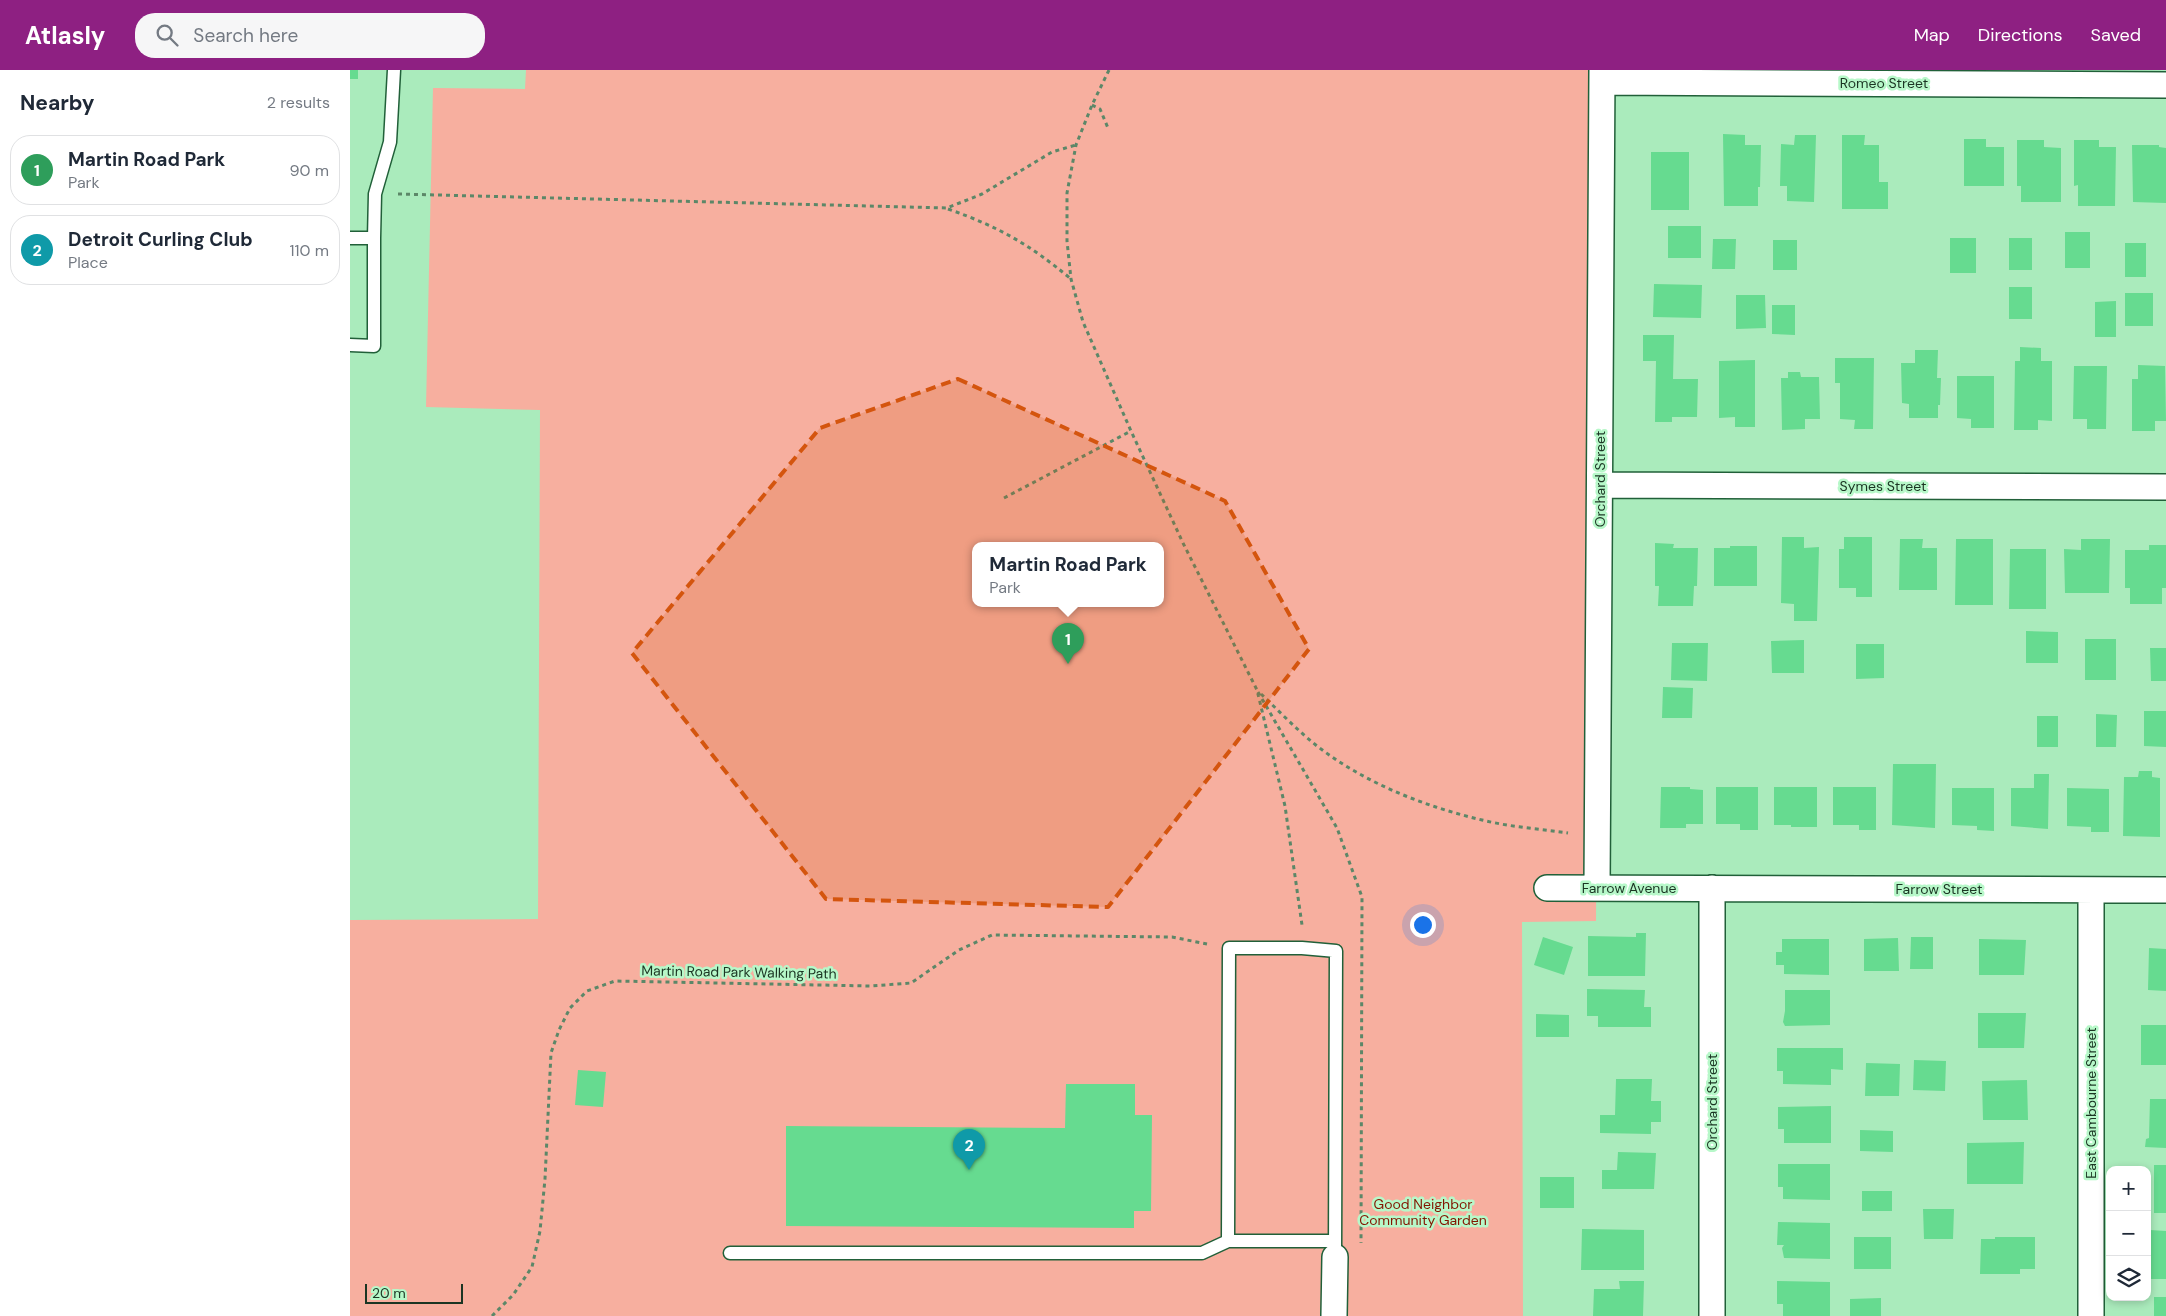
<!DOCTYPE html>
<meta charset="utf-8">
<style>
:root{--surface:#fff;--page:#f6f6f7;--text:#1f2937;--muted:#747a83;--line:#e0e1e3;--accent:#8e2082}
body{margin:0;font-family:"DM Sans",sans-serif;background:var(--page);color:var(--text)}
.controls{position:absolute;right:15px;bottom:15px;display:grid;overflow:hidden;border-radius:10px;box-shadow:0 2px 8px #0003}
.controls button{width:45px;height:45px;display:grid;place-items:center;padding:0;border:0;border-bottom:1px solid var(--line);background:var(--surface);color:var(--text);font:25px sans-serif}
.scale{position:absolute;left:15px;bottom:12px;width:98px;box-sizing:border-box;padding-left:5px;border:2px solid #1b3523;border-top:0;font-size:14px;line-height:18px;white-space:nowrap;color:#1b3523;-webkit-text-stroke:4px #b7f8c9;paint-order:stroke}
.you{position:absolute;left:1072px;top:854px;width:18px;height:18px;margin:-12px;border:4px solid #fff;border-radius:50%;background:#1a73e8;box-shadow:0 0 0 8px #1a73e833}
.badge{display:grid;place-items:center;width:32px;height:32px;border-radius:50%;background:var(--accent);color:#fff;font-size:16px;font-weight:700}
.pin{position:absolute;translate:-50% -41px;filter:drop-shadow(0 1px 2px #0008)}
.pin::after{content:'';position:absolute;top:26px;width:18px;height:15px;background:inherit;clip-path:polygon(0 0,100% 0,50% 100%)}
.popup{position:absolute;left:622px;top:472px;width:192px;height:65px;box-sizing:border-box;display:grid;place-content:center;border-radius:10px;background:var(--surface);filter:drop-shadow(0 1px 4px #0005);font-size:16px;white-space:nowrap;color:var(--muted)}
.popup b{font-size:19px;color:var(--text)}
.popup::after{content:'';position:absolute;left:50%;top:100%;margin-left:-10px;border:10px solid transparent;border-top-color:var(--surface)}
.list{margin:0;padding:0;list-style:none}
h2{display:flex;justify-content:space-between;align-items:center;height:65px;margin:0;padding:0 20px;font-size:21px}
h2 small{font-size:16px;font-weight:400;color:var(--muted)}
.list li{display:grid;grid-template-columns:32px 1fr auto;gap:15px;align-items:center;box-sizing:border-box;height:70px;margin:0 10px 10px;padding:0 10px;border:1px solid var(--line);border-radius:20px}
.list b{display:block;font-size:19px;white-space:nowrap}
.list p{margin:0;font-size:16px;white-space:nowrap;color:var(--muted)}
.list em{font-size:16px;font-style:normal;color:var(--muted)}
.icon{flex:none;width:28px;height:28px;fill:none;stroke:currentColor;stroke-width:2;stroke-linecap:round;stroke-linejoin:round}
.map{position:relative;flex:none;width:1816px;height:1246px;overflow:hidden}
header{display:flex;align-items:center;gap:30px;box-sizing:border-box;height:70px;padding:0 25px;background:var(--accent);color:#fff}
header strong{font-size:24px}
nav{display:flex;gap:28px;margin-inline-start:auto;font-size:18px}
.search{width:350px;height:45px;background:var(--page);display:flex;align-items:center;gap:12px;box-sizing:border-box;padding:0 18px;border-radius:20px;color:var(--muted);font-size:19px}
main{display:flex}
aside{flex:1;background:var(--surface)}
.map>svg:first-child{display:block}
.green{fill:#f7af9f;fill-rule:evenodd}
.building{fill:#66db90}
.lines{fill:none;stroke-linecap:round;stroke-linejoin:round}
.lane-casing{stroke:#216039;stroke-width:15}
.street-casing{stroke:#216039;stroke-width:28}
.path{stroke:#5c8768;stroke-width:3;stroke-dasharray:4 4;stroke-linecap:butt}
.lane{stroke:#fff;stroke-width:12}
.street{stroke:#fff;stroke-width:25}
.marked{fill:#d4550e;fill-opacity:0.2;stroke:#d4550e;stroke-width:4;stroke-dasharray:10 6;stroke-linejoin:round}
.labels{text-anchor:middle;stroke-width:5;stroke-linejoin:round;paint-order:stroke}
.street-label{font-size:14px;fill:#1b3523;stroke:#b7f8c9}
.park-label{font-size:14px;fill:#821500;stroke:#b7f8c9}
</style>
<header>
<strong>Atlasly</strong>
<div class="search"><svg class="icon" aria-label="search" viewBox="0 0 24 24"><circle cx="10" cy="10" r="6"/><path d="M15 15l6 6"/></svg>Search here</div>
<nav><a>Map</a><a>Directions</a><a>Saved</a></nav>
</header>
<main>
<aside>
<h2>Nearby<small>2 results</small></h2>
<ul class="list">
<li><span class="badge" style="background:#2e9e5b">1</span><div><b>Martin Road Park</b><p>Park</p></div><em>90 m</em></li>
<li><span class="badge" style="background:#0f9aa8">2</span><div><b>Detroit Curling Club</b><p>Place</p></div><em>110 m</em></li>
</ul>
</aside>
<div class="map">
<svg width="1816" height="1246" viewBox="0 0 1816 1246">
<rect width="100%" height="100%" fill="#aaebbc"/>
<path class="green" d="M176,0H1251L1246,851L1172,852L1173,1246H0V850L188,849L190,340L76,337L83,18L175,19ZM626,475H810V533H626Z"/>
<path class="building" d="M0,0H8V9H0Z
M1373,64L1395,65V75H1411L1410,117H1408V136H1374Z
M1445,65H1466L1464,132L1437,131V116H1430L1431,74L1444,75Z
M1492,65H1515L1514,75H1529V112H1538V139H1492Z
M1614,69H1636V77H1654V116H1614Z
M1667,70H1694V77L1711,78V132H1671V116H1667Z
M1724,70H1749V77H1766L1765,136H1728V115L1724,116Z
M1782,75H1809V77L1816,78V133L1783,132Z
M1301,82H1339V140H1301Z
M1318,156H1351V188H1318Z
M1715,162H1740V198H1715Z
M1600,168H1626V203H1600Z
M1659,168H1682V200H1659Z
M1363,169H1386L1385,199H1362Z
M1423,170H1447V200H1423Z
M1775,173H1796V207H1775Z
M1304,214L1352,215L1351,248L1303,247Z
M1659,217H1682V249H1659Z
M1775,223H1803V256H1775Z
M1386,225H1415L1416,258L1386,259Z
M1766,231V267H1745V232Z
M1422,235H1445V265L1422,264Z
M1293,265H1324L1323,309H1348L1347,347H1322V352H1305L1306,291H1293Z
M1670,277L1691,278V291H1702V351L1688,350V360H1664L1665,291H1670Z
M1565,280H1588L1587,308H1591L1590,335H1588V348H1559V334L1552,333L1551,293H1565Z
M1485,288H1524L1523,359H1504L1505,350L1490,349V313H1485Z
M1405,290V357H1385V347L1369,348V291Z
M1788,295L1815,296L1816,351H1805V361H1782V309H1788Z
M1724,296H1757L1756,359H1737V349H1723Z
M1438,302H1450L1451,307H1469L1470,349H1455V359L1432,360L1431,308H1438Z
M1607,306H1644V358H1621V349L1607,348Z
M1432,467H1454V478L1469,477L1467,551H1444V534L1431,533Z
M1494,467H1522V527H1506V518H1489V479H1494Z
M1550,469H1573L1572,478H1587V520H1549Z
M1606,469H1643V535H1605Z
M1731,469H1760L1759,523H1715L1714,479L1731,480Z
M1305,473L1324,474L1323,478H1348L1347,516H1344L1343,536H1308L1309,516H1305Z
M1799,475H1816V518H1812V534H1780V518H1775V480H1799Z
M1380,476H1407V516H1364V478H1380Z
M1660,479H1696V539H1659Z
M1676,561L1708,562V593H1676Z
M1735,569H1766V610H1735Z
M1454,570V603H1422L1421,571Z
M1322,573H1358L1357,611L1321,610Z
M1506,574H1534V608L1506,609Z
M1800,578H1816V611H1801Z
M1313,617L1343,618L1342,648H1312Z
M1794,641H1816V677L1794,676Z
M1746,644L1767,645L1766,677H1746Z
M1687,646H1708V677H1687Z
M1543,694H1586L1585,758L1542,755Z
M1789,701H1802V707L1810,708V767L1773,766L1774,707H1788Z
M1684,704H1699L1698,759L1661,756V718H1684Z
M1311,717H1340V719L1353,720V754H1336V758H1310Z
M1366,717H1408V760H1390V754H1366Z
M1424,717H1467V757H1441V755H1424Z
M1483,717H1526V760H1509V755H1483Z
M1602,718H1644V761L1627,760V756L1602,755Z
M1717,718L1759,719V762H1741V757L1717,756Z
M1286,863H1296L1295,906H1238V866L1286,867Z
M1193,867L1223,877L1214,905L1184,895Z
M1561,867H1583V899H1560Z
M1548,868L1549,901H1514V869Z
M1432,869H1479V905L1434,904V895H1426V882H1432Z
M1629,869L1676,870L1674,905H1629Z
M1799,878L1816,879V921L1798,920Z
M1237,919L1295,920L1294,937H1301V957H1248V946H1237Z
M1435,920H1480V955L1435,956L1433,952L1435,941Z
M1628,943H1676L1674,978H1628Z
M1186,944L1219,945V967H1186Z
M1791,955H1816V995H1791Z
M1427,978H1493V1000L1481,999V1015L1433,1014V1001H1427Z
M1564,990L1596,991L1595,1021L1563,1020Z
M1516,993L1550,994L1549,1026H1515Z
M228,1000L256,1002L253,1037L225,1035Z
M1266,1009H1302L1301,1031H1311V1052H1301V1064L1250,1063V1045H1265Z
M1677,1010L1678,1050H1633L1632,1011Z
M716,1014H785V1045H802L801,1141H784V1158L436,1156V1056L715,1058Z
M1800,1029H1816V1078L1795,1077L1796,1069L1799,1068Z
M1481,1036V1073H1434V1059H1428V1037Z
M1510,1060L1543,1061V1082L1510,1081Z
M1674,1072L1673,1114H1617V1073Z
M1268,1082L1306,1083L1304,1119H1252V1100H1267Z
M1428,1094H1480V1130L1433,1129V1117H1428Z
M1804,1095H1816V1143H1804Z
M1190,1107H1224V1138H1190Z
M1512,1121H1542V1141H1512Z
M1573,1139H1604L1603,1169H1574Z
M1428,1152L1480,1153V1189L1434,1188L1432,1178L1434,1175H1427Z
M1232,1159L1294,1160V1200H1231Z
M1800,1160L1816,1161V1209H1797Z
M1504,1167H1541V1199H1504Z
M1645,1167H1685V1199H1670V1204H1630L1631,1169H1645Z
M1269,1211H1294L1293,1246H1243L1244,1219H1270Z
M1427,1211L1480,1212V1246H1433V1234H1427Z
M1804,1227H1816V1246H1804Z
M1531,1228V1246H1500V1229Z"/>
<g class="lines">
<g class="lane-casing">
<path id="lane" d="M0,168H24V276L0,275
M24,168L25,124L40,72L44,0
M380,1183H852L878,1171
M985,1187L986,881L952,878H879L878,1171H985"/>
</g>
<g class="street-casing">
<path id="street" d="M1252,12L1816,15
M1250,415L1816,417
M1197,818L1816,820
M1247,818L1252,0
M984,1246L985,1187
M1362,1246V818
M1741,1246V820"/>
</g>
<path class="path" d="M759,0L742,35L726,75L717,123V171L721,209L733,252L781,361L833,473L907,620L935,736L952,855
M742,35L750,39L758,58
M48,124L597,138L632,124L702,82L726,75
M598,139C649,157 679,174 721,209
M654,428L781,361
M908,622L987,758L1012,827L1011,1173
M911,624C929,641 947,660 967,676C1015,713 1073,736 1132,750C1160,757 1190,759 1218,763
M142,1246L163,1225L182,1197L190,1161L195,1109L201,983L209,960L220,938L237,921L265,911L521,916L561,913L609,880L642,865L822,867L857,874"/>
<use href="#lane" class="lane"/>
<use href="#street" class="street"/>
</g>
<path class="marked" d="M608,309L875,431L959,579L758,837L476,829L282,583L470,358Z"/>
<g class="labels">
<g class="street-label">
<text x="1534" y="18">Romeo Street</text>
<text transform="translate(1250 409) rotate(-90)" y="5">Orchard Street</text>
<text x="1533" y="421">Symes Street</text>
<text x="1279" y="823">Farrow Avenue</text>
<text x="1589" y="824">Farrow Street</text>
<text transform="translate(389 902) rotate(1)" y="5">Martin Road Park Walking Path</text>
<text transform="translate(1362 1032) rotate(-90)" y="5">Orchard Street</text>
<text transform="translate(1741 1033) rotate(-90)" y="5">East Cambourne Street</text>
</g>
<g class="park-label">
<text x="1073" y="1139">Good Neighbor<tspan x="1073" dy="16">Community Garden</tspan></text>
</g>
</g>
</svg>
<div class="controls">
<button>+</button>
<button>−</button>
<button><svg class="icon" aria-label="layers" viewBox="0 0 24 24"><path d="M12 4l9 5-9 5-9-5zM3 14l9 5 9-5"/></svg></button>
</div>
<div class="scale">20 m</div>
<div class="you"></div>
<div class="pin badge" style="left:718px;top:594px;background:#2e9e5b">1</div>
<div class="popup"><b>Martin Road Park</b>Park</div>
<div class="pin badge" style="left:619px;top:1100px;background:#0f9aa8">2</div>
</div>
</main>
